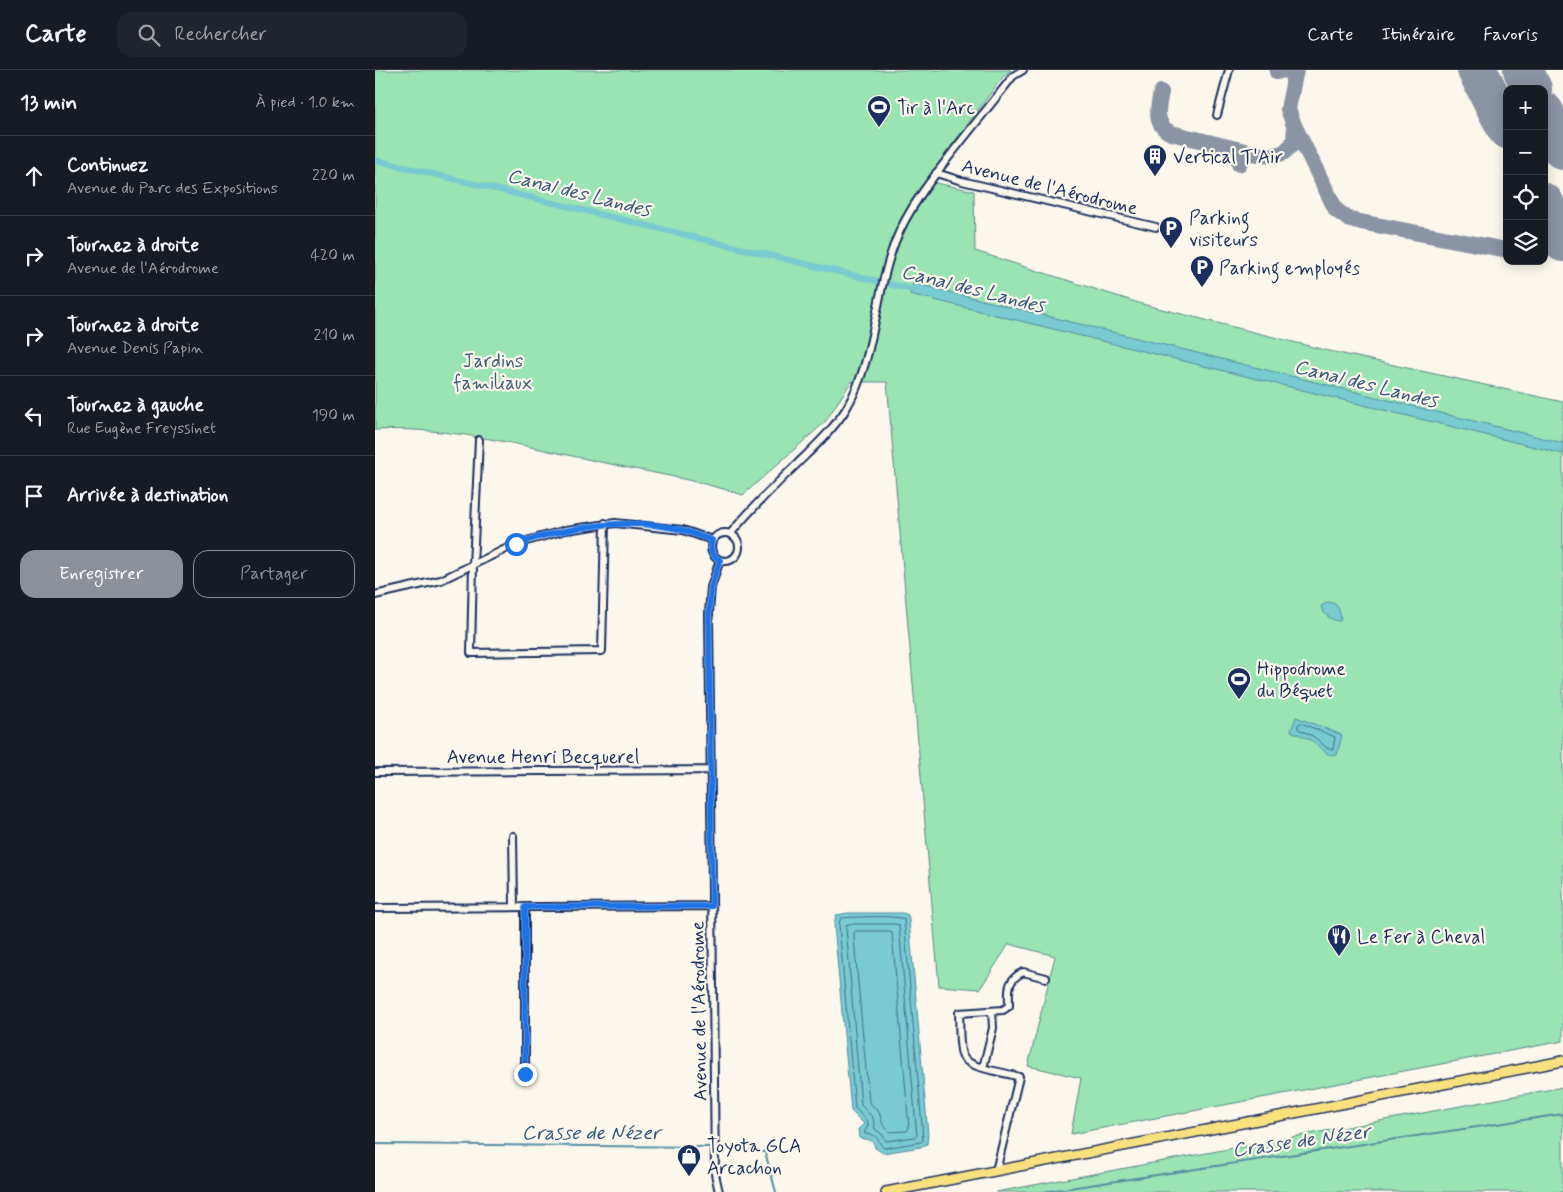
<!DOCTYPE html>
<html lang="fr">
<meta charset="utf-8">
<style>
:root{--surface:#171b24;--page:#20242c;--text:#f1f3f6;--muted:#9ea1a6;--line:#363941;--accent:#8c9099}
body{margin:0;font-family:Mynerve,sans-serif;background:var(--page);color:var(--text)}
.controls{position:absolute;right:15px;top:15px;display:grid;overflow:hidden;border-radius:10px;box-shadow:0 2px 12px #0003}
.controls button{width:45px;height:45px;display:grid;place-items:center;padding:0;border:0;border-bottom:1px solid var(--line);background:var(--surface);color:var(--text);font:25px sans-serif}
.stop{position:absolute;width:15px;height:15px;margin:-11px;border:4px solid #1a73e8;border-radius:50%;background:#fff}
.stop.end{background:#1a73e8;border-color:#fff;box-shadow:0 1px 5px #0008}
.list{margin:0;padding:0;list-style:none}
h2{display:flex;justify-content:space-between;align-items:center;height:65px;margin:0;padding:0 20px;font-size:21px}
h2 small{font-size:16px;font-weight:400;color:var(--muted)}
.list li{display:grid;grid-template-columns:32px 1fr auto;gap:15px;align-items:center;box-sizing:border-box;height:80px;padding:0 20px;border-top:1px solid var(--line)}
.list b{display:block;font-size:19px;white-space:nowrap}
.list p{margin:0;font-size:16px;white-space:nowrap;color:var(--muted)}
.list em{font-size:16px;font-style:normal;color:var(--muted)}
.actions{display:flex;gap:10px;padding:15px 20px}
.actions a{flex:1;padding:11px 0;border:1px solid var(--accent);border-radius:15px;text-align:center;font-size:18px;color:var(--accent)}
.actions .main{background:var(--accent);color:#fff}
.icon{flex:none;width:28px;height:28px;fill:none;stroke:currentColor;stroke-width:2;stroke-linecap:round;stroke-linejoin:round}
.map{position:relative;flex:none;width:1188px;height:1122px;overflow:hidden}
header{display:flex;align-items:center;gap:30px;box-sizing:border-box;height:70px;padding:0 25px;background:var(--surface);border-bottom:1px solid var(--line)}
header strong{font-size:24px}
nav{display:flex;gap:28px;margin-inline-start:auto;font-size:18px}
.search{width:350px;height:45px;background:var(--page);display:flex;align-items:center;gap:12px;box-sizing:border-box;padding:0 18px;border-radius:15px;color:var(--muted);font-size:19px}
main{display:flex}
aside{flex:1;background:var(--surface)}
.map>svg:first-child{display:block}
.green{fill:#9ae3b2;stroke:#5a8988}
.water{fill:#79cad1;stroke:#538ca3}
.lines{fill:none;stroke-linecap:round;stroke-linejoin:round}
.shore{stroke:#416d8c;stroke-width:1}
.stream{stroke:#538ca3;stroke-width:2}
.canal{stroke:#79cad1;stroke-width:6}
.taxiway{stroke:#8b93a5;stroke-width:16}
.runway{stroke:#8b93a5;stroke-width:40}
.minor-casing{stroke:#1b2f5e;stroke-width:10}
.major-casing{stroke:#1b2f5e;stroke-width:12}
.minor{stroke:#fbf7ec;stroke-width:6}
.major{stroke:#fae180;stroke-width:9}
.route{stroke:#1a73e8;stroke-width:6}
.labels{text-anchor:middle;stroke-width:4.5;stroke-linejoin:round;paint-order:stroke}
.poi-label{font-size:19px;fill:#1b2f5e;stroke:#fbf7ec;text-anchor:start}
.street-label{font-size:19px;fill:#1b2f5e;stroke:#fbf7ec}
.park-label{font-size:19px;fill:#3b5c73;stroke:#fbf7ec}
.water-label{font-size:20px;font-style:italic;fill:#32567b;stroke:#fbf7ec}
</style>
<header>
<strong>Carte</strong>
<div class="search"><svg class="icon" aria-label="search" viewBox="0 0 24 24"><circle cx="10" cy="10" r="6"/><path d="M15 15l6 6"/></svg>Rechercher</div>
<nav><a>Carte</a><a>Itinéraire</a><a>Favoris</a></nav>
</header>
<main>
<aside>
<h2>13 min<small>À pied · 1.0 km</small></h2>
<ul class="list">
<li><svg class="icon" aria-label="ahead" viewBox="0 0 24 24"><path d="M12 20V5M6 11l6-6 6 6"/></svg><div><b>Continuez</b><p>Avenue du Parc des Expositions</p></div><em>220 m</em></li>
<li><svg class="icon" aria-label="right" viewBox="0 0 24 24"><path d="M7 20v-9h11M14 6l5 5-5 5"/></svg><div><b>Tournez à droite</b><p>Avenue de l'Aérodrome</p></div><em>420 m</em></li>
<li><svg class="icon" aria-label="right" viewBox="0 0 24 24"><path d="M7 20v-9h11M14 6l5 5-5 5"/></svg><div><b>Tournez à droite</b><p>Avenue Denis Papin</p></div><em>210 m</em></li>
<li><svg class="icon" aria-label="left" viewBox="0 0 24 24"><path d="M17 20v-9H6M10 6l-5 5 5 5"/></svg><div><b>Tournez à gauche</b><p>Rue Eugène Freyssinet</p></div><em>190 m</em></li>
<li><svg class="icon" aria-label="arrive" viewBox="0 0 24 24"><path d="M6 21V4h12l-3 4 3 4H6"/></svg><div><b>Arrivée à destination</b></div></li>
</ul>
<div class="actions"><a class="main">Enregistrer</a><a>Partager</a></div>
</aside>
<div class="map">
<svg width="1188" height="1122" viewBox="0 0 1188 1122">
<rect width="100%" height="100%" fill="#fbf7ec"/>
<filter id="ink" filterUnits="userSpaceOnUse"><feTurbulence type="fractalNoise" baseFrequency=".02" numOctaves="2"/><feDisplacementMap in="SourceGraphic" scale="10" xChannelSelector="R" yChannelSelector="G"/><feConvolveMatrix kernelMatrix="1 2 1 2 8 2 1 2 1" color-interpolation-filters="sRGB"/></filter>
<g filter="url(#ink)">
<path class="green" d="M0,0H636L627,8L549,113H561L599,121L600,181L767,234L950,280L1188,332V971L696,1064L706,1008L653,996L680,886L634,874L605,919L564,916L512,312H476L450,352L368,425C319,409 271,402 221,391C148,376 75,356 0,360Z
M1188,1017V1122H621Z"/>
<path class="water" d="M538,213L1188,373V384L535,224Z
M953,532C963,533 964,539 966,548L965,551C957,551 947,544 946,536Z
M921,647L967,665L962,685L953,684L936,670L916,661Z
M473,843H528L533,845L534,850L553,1064L552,1074L546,1077L508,1083L500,1078C499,1068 491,1070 484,1068L483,1059L489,1054L476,1041L459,855L461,845Z"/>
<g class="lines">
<path class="shore" d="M926,653L960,667L958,679L952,678L938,666L923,659V655Z
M466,848C478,847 520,845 529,849L547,1056L548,1070L546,1072L509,1078C504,1075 505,1069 500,1066C496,1064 492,1065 489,1063L493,1056V1052L480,1038L464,855Z
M473,854H521L524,855L541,1056L542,1065L540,1067L511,1071L508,1065L500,1059L498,1048L486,1035L471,857Z
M481,861H515L517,863L534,1057L532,1061L515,1062L508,1055L504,1042L494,1032L479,869V863Z"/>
<path class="stream" d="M0,1074L337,1077
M342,1077L390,1082L401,1122
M668,1122L1188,1044"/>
<path class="canal" d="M0,90L543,221"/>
<path class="taxiway" d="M902,2L908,0L915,2L918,8V13
M786,22C783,38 778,54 796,63L886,85L897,86L908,83L917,75L919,69L920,58L913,39L921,0
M918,53L961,140L975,150L1132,180
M864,94L869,85L878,83
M1169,169C1178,162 1179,153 1174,143
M1169,169H1180L1188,176"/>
<path class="runway" d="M1102,0L1132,59
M1148,0L1157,19
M1169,42L1188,80
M1169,133L1188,172"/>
<g class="minor-casing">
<path id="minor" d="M842,45L854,0
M561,103L587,111L781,157
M104,370L98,495L96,583L227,581L230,453
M336 477a14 14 0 1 1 28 0a14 14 0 1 1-28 0Z
M356,463C376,439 398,417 421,395C439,377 458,360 471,339C501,288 499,226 520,172C533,139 555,111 577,83C597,57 618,32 638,6L648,0
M0,525L66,510L141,474L191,460L240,453L308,460L337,470
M0,702L335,700
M138,766L139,837
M0,838L337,836
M608,998L618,958L617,941
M150,1004V837
M621,1101L644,1007C631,1002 595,999 588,987C583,978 585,954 584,943L628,940L634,936C634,920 631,911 648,902L671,908
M344,1122L340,1104L334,543L336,517L345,490"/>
</g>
<g class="major-casing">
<path id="major" d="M511,1122L1188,991"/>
</g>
<use href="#minor" class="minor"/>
<use href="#major" class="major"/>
</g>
</g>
<g class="lines" filter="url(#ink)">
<path class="route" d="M141,474C196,456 251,447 308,460C317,463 327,467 337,470C334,479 336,486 345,490L336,517L334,543L337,836L150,837V1004"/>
</g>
<defs>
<g id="stadium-pin" transform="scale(1.25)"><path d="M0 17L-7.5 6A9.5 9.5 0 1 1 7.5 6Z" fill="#1b2f5e" stroke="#fbf7ec"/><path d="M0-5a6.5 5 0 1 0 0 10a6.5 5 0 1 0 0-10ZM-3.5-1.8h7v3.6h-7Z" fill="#fff"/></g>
<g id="building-pin" transform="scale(1.25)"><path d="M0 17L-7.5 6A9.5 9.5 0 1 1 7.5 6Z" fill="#1b2f5e" stroke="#fbf7ec"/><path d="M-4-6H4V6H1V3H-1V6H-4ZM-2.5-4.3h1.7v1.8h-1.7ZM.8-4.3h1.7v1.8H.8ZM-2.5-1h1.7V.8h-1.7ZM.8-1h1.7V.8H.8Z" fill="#fff"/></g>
<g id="parking-pin" transform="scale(1.25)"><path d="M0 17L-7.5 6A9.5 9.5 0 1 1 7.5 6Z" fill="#1b2f5e" stroke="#fbf7ec"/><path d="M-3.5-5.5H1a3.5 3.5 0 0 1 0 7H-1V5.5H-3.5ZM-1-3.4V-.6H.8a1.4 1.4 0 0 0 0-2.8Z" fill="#fff"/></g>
<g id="restaurant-pin" transform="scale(1.25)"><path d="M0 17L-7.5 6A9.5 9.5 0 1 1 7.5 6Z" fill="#1b2f5e" stroke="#fbf7ec"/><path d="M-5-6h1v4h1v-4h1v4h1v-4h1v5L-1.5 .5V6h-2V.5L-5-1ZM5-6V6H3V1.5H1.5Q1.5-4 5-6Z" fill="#fff"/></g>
<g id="shop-pin" transform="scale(1.25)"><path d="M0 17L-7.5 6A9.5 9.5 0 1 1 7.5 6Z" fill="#1b2f5e" stroke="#fbf7ec"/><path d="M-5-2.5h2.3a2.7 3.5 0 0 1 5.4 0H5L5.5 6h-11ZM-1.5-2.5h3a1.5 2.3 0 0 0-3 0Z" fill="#fff"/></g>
</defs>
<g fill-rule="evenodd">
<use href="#stadium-pin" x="504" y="37"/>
<use href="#building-pin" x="780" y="86"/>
<use href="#parking-pin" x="796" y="158"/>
<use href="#parking-pin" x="827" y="197"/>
<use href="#stadium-pin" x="864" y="609"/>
<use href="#restaurant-pin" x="964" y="866"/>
<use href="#shop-pin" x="314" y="1086"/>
</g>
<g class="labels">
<g class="poi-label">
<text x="522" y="44">Tir à l'Arc</text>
<text x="798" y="93">Vertical T'Air</text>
<text x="814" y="154">Parking<tspan x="814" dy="22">visiteurs</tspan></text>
<text x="844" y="204">Parking employés</text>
<text x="882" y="605">Hippodrome<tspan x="882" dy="22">du Béquet</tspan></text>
<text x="982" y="873">Le Fer à Cheval</text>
<text x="332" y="1082">Toyota GCA<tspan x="332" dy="22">Arcachon</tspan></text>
</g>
<g class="street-label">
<text transform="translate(675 116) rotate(14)" y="7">Avenue de l'Aérodrome</text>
<text x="168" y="693">Avenue Henri Becquerel</text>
<text transform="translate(323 941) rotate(-91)" y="7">Avenue de l'Aérodrome</text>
</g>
<g class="park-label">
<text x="118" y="297">Jardins<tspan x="118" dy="22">familiaux</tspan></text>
</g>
<g class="water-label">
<text transform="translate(204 122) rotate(14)" y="7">Canal des Landes</text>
<text transform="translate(598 218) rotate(14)" y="7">Canal des Landes</text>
<text transform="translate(991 313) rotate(14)" y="7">Canal des Landes</text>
<text x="216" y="1069">Crasse de Nézer</text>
<text transform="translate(926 1070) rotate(-8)" y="7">Crasse de Nézer</text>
</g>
</g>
</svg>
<div class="controls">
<button>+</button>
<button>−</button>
<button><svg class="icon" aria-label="locate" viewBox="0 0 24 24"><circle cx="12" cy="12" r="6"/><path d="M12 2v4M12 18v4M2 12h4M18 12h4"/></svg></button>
<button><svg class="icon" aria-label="layers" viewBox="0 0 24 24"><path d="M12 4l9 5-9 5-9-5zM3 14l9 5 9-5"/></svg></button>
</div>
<div class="stop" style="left:141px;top:474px"></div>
<div class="stop end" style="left:150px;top:1004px"></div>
</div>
</main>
